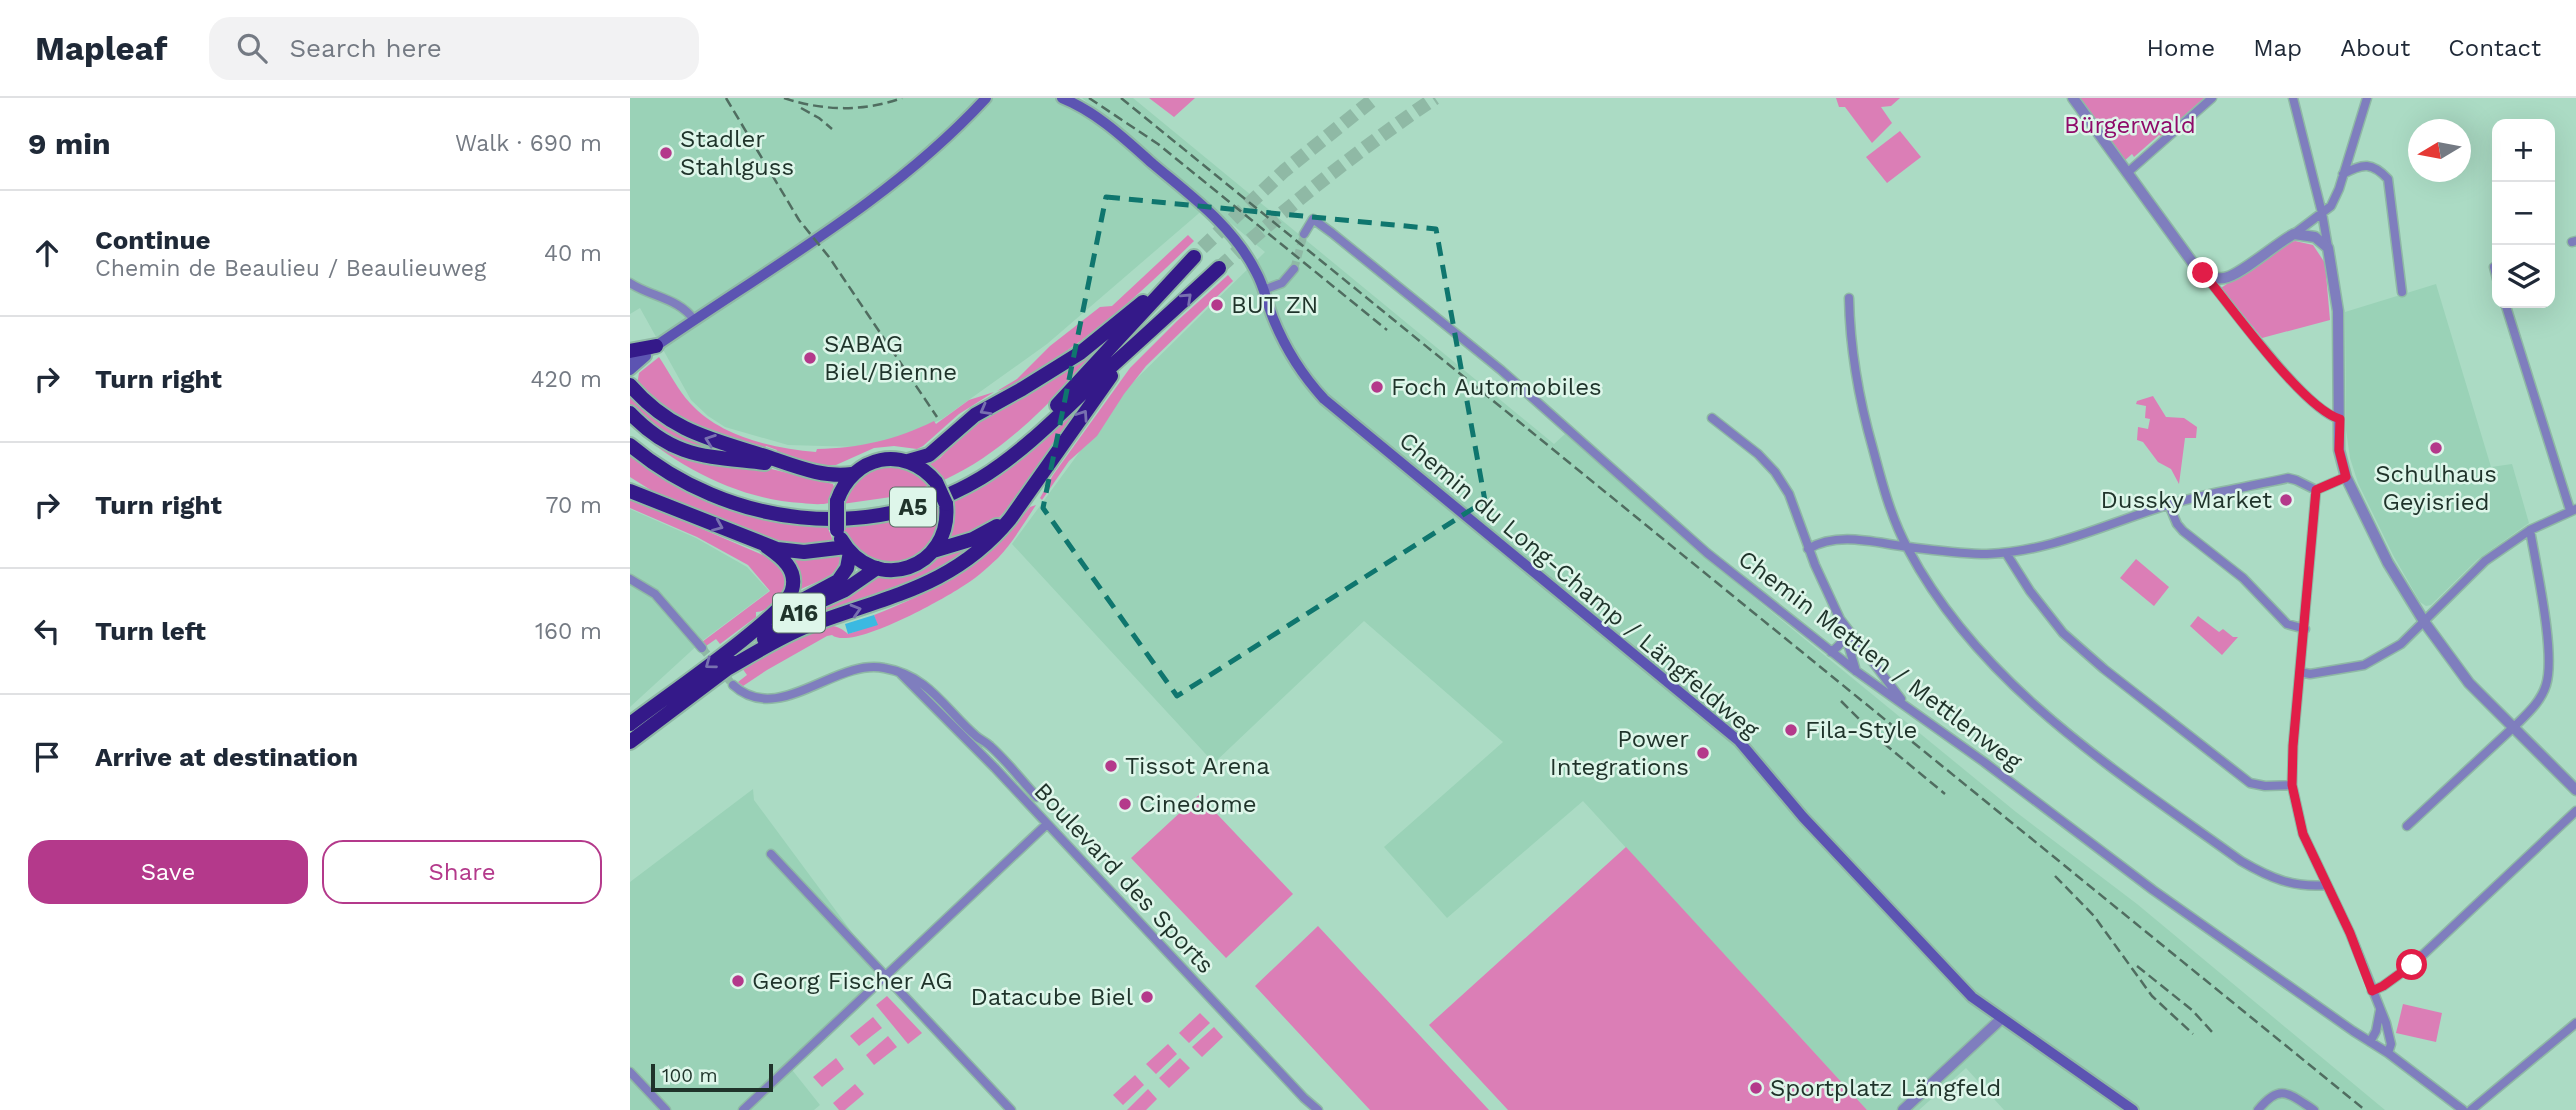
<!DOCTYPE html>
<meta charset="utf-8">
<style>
:root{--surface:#fff;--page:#f2f2f3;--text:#1f2937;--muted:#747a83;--line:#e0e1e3;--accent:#b4398b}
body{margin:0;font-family:"Work Sans",sans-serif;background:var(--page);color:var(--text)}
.controls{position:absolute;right:21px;top:21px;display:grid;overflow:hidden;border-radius:14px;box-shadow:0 7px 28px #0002}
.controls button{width:63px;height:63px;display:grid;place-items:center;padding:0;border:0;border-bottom:2px solid var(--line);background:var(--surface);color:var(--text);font:35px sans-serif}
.compass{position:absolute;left:1778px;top:21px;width:63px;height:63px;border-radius:50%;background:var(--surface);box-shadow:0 7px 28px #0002;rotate:260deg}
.scale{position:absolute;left:21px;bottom:18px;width:122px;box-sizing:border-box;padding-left:7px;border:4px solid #1f332a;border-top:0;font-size:19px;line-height:24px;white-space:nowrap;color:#1f332a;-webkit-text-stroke:5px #def6ea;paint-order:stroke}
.stop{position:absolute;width:21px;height:21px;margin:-16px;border:5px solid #e11d48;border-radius:50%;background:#fff}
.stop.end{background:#e11d48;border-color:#fff;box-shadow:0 2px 7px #0008}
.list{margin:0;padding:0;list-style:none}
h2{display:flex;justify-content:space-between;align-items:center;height:91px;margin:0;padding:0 28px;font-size:30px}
h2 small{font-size:23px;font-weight:400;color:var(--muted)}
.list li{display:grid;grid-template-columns:46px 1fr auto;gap:21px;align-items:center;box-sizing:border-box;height:126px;padding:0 28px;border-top:2px solid var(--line)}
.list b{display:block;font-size:26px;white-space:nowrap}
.list p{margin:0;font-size:23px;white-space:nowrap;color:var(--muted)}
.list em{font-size:23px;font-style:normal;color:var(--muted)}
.actions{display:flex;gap:14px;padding:21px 28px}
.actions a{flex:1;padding:16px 0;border:2px solid var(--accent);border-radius:21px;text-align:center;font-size:24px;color:var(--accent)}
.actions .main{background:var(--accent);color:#fff}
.icon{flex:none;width:38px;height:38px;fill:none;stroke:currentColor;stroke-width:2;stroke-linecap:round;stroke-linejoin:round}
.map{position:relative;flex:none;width:1946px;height:1012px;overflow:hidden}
header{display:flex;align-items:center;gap:42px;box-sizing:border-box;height:98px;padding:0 35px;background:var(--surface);border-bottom:2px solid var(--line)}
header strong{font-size:33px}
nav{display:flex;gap:38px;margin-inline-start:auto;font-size:24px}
.search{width:490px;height:63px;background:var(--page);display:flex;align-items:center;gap:18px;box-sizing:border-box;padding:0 24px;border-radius:21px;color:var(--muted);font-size:26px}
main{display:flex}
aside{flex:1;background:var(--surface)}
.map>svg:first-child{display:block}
.built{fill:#9ad2b7}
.green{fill:#db7eb6}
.water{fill:#3bb9e1}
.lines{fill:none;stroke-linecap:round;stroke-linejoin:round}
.minor-tunnel{stroke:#8fb9a5;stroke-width:8;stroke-dasharray:8 4;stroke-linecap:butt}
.motorway-tunnel{stroke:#8fb9a5;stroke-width:14;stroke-dasharray:14 7;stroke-linecap:butt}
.minor-casing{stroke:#8fb9a5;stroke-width:11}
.tertiary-casing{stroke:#8fb9a5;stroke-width:13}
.secondary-casing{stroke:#8fb9a5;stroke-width:14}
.motorway-casing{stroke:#8fb9a5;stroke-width:18}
.minor{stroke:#7f7ebe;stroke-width:8}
.tertiary{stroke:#7f7ebe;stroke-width:10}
.secondary{stroke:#5c54b2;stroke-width:10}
.motorway{stroke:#341989;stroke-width:14}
.rail{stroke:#506d60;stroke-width:2.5;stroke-dasharray:10 5;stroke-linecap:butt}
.motorway-bridge-casing{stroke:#8fb9a5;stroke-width:18;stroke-linecap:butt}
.motorway-bridge{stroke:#341989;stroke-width:14}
.oneway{stroke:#7871b0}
.route{stroke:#e11d48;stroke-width:9}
.marked{fill:none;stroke:#0f766e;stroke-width:5;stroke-dasharray:14 9;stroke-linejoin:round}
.poi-dot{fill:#b4398b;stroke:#def6ea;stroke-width:2.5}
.labels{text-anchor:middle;stroke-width:5;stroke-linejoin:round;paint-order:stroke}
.shield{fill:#def6ea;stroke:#586e64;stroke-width:2}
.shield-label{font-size:23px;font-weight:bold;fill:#1f332a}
.park-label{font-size:24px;fill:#8f0b6a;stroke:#def6ea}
.poi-label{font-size:24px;fill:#1f332a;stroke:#def6ea;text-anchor:start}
.street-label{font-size:24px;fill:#1f332a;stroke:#def6ea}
</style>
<header>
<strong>Mapleaf</strong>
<div class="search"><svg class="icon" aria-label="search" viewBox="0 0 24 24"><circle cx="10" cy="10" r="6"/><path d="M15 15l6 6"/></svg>Search here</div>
<nav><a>Home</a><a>Map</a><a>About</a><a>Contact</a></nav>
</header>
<main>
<aside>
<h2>9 min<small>Walk · 690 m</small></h2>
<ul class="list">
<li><svg class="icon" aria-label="ahead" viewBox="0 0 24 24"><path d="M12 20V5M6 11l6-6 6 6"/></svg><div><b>Continue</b><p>Chemin de Beaulieu / Beaulieuweg</p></div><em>40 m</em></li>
<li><svg class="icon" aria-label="right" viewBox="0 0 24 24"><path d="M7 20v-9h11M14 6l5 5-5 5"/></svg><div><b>Turn right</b></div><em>420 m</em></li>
<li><svg class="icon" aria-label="right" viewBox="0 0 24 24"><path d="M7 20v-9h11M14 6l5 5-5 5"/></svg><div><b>Turn right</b></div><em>70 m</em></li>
<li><svg class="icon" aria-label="left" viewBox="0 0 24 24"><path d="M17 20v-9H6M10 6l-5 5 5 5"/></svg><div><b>Turn left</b></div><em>160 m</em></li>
<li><svg class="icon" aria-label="arrive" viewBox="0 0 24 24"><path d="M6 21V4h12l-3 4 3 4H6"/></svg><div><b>Arrive at destination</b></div></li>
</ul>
<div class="actions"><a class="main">Save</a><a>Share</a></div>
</aside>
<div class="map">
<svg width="1946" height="1012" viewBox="0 0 1946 1012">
<rect width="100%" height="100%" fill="#abdbc4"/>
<path class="built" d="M0,0H432L439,3L575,110L417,246L312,321L266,342L228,349L158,347L95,329L78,318L61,302L10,210L0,216Z
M452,0H503L924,346L935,336L1077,461L1386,714L1507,806L1755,1012H1374L1336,970L1289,1012H1237L953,703L817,820L754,749L873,644L734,523L584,665L382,446L495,292L635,154Z
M1806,186L1861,369L1882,366L1899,425L1848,461L1801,507L1796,508L1790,504L1763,457L1728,385L1720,360L1716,332L1715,214Z
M0,411L66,440L117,469L139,493L72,543L0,609Z
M123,691L124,702L255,879L159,968L190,1007L184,1012H0V784Z"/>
<path class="green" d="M519,0H565L544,19Z
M1206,0H1270L1261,8L1251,9L1262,25L1242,45L1215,9H1209Z
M1448,0H1574L1531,38L1529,37L1504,59L1502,56L1493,64Z
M1270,33L1291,59L1257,85L1236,59Z
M558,137L564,143C517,189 471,232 414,268C399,277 385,288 367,293L387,281L420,248L470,209L482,208Z
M1665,143L1683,147L1695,165L1700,222L1632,240L1591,190L1656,146Z
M598,177L603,183L516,268L494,296L467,338L439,363L412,402L410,400L423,377L500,270L547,223Z
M481,239C431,292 382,351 314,382L300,366L310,360L337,331Z
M29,259C39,274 48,292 60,305C91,339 142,350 186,354L187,351C229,350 266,342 304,323L306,326L339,302L364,294L329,316L293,348L287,351L264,348L244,350L206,367H184L146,357L147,352L136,348L134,353L93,341L36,314L7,287L9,275Z
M0,295L107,355C59,351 35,341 0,307Z
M1523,298L1536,319L1554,320L1567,329L1566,340H1555L1549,386L1541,371L1528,364L1513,344L1507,342L1508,329L1518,331L1520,321L1515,320L1516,308L1506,306L1507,303Z
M447,311C440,334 381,413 359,428C348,435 331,438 318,441L324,417V401C370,380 408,345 447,311Z
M0,320L30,344L203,386L204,389L199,405C191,407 181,406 172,405C107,401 48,369 0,327Z
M0,357C59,402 123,426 197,428L204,445L165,451L27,396L0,379Z
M270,367L289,376L301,387L261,399L212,406C228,376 235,370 270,367Z
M0,400L140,460C160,475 162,491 141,507C135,512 132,514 126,514V519L90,546L86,541L76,548L72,544L140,493L118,467L67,439L0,410Z
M310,407C316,472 231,489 212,428L258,422Z
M406,407C394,425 383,444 368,460C356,471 344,482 330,490C310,503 221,553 202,537L197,538L137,572L113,588L108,584L117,577L112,570C135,555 170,532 198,528C206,527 212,531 218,536L247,526L244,517C309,492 356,464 400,409Z
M347,447L302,479L160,529L177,516L245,479L276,477L293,470L309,458Z
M201,456L211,457C209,482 186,482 168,493L159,460L179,461Z
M1506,461L1539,489L1524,508L1490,480Z
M1568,518L1589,534L1593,531L1603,539H1608L1592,557L1560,528Z
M569,697L663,796L596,860L501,760Z
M996,749L1237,1012H878L799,927Z
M688,828L859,1012H740L625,888Z
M257,898L292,935L278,946L246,907Z
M1773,906L1812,915L1806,944L1766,935Z
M570,915L580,925L559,945L549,935Z
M243,919L252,930L229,948L220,938Z
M584,929L593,939L572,959L562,949Z
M258,938L267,949L244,967L236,957Z
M538,946L547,956L526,976L516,966Z
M206,960L214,971L192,989L183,979Z
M550,960L560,970L539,990L529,980Z
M505,977L514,987L493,1007L483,997Z
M225,986L234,996L215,1012H209L203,1005Z
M518,991L527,1001L516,1012H497Z"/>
<path class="water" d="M244,517L248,527L218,536L215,526Z"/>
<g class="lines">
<path class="minor-tunnel" d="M664,171L674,136
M72,550L103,587"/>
<path class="motorway-tunnel" d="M572,150L654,73L745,0
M589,170C658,108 728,52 805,0"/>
<g class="minor-casing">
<path id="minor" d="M1663,0L1692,115L1698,150
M1497,75L1582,0
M1713,76C1733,65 1742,64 1758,81L1772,194
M674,136L683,121L702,135L871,272L1077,455L1226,573L1354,664L1523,792L1723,933L1758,955L1833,1012
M1664,136L1701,108L1709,91L1737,0
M1942,144L1946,143
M1864,169L1867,181
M1574,176C1602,209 1673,310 1709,321
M0,185C21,199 49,200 64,222
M633,192L652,185L664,171
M1219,200C1220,252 1229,302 1243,351C1252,385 1261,420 1278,451C1351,589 1488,674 1611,763C1640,780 1663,790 1697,787
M1875,205L1940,412
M1082,320L1128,356L1145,374L1159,396L1185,467L1210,521L1271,601
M1686,392L1663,648L1662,687L1673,736L1720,835L1756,925L1761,946L1758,955
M1539,407L1547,426L1553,433L1613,480L1657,526L1675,531
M1178,451C1208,433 1246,445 1278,449C1304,452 1331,456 1357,456C1416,454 1467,430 1522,412C1566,397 1612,390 1658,380L1666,382L1686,392L1716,379
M1376,455L1400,493L1433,535L1474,571L1620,685L1635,688L1662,687
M0,481L25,496L72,550
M1215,536L1226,573
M1201,554C1212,546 1216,541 1212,527
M1670,574L1680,576L1734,567L1771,546L1855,463L1900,432L1946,411
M271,576L365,670L674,1000L688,1012
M103,587C149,629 205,560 254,570C300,578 315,612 347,639C351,642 356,644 360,648C377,663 391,682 407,699
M1777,728L1887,626C1899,614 1911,603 1916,587C1926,556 1906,468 1900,432
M141,756L381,1012
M1742,893L1753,888L1782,867L1946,713
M1740,944L1746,933L1750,912
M0,974L36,1012
M113,1012L417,726
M1628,1012C1650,985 1658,995 1684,1012
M1841,1012L1946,925"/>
</g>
<g class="tertiary-casing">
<path id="tertiary" d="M1443,0L1565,168C1574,176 1582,182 1594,180C1610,178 1646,145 1664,136L1685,139L1698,150L1708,213L1709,352L1716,379L1758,465L1795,525L1839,585L1946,692
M1273,1012L1371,921"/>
</g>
<g class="secondary-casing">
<path id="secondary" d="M432,0C467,14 495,41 523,66C561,98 603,128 626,174C634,188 637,205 643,220C655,250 672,277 694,301L1109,643L1173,719L1342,899L1503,1012
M0,262L26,248C139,170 262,102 356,0
M0,272L16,258"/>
</g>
<g class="motorway-casing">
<path id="motorway" d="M0,253L26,248
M0,287C41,334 81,341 138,359C165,368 193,380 222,376
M427,307L564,159
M0,315C44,361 77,358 135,365
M0,347C98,429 239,447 351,380C393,354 428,318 464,284C506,246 548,208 589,170
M278,363L299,357L345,317L392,291L450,255L513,204
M0,393L147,451L174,454L216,449
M207,403C223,357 274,346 306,384
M211,441C244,498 323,471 316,406
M303,453L343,441L367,428
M154,512L208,483L217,470L220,454
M134,541L177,509L215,492L247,470
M97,571C124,556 149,539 178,528C256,498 323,490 380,421L481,278
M0,626C28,604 155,518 162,492C168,471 151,459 137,449
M0,644L105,565"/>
</g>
<use href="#minor" class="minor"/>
<use href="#tertiary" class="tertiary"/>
<use href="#secondary" class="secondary"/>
<use href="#motorway" class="motorway"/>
<path class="rail" d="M96,0L169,122L199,159L307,319
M154,0C193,13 233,14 272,0
M459,0L528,46L757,232
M491,0L1735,1012
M171,10L189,20L202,31
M1211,603L1251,643L1315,696
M1425,778L1464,818L1522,898L1563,936
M1507,868L1562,912L1583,935"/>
<g class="motorway-bridge-casing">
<path id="motorway-bridge" d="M306,384L316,406
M207,432V403"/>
</g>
<use href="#motorway-bridge" class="motorway-bridge"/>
</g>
<defs><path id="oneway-chevron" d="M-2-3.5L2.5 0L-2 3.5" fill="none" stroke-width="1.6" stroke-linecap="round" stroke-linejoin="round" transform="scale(1.75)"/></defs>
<g class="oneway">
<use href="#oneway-chevron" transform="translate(557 200) rotate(-43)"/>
<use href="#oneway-chevron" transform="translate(355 312) rotate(151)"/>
<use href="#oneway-chevron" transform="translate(453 317) rotate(-56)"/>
<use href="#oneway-chevron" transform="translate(80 342) rotate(-160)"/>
<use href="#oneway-chevron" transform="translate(88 428) rotate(23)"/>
<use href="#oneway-chevron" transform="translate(226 512) rotate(-17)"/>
<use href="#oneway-chevron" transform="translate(80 566) rotate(143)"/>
</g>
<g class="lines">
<path class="route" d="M1573,175C1600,207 1673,311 1710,321L1709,352L1716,379L1686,392L1663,648L1662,687L1673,736L1720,835L1742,893L1753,888L1782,867"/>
</g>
<path class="marked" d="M476,99L806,131L855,403L547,598L413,410Z"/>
<g class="poi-dot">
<circle cx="36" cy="55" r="7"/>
<circle cx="587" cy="207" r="7"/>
<circle cx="180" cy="260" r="7"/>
<circle cx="747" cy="289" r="7"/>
<circle cx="1806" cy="350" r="7"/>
<circle cx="1656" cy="402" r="7"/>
<circle cx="1161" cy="632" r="7"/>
<circle cx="1073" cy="655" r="7"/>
<circle cx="481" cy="668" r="7"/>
<circle cx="495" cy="706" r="7"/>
<circle cx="108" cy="883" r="7"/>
<circle cx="517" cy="899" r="7"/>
<circle cx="1126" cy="990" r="7"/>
</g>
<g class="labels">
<g class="shield">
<rect x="260" y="389.5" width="46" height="39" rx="5"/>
<rect x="143" y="495.5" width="52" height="39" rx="5"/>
</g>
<g class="shield-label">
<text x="283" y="417">A5</text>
<text x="169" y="523">A16</text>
</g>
<g class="park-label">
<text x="1500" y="35">Bürgerwald</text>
</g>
<g class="poi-label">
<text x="50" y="49">Stadler<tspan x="50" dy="28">Stahlguss</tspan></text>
<text x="601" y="215">BUT ZN</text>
<text x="194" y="254">SABAG<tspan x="194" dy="28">Biel/Bienne</tspan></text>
<text x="761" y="297">Foch Automobiles</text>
<text x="1806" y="384" text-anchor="middle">Schulhaus<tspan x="1806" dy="28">Geyisried</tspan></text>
<text x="1642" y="410" text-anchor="end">Dussky Market</text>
<text x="1175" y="640">Fila-Style</text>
<text x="1059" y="649" text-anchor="end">Power<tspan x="1059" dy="28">Integrations</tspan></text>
<text x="495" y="676">Tissot Arena</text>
<text x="509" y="714">Cinedome</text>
<text x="122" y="891">Georg Fischer AG</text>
<text x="503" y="907" text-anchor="end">Datacube Biel</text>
<text x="1140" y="998">Sportplatz Längfeld</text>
</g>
<g class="street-label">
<text transform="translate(949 487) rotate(40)" y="8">Chemin du Long-Champ / Längfeldweg</text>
<text transform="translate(1250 562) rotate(37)" y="8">Chemin Mettlen / Mettlenweg</text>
<text transform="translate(494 780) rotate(47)" y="8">Boulevard des Sports</text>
</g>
</g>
</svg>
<div class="controls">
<button>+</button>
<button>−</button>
<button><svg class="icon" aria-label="layers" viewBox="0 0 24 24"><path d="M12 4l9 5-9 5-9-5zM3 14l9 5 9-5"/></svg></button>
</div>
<svg class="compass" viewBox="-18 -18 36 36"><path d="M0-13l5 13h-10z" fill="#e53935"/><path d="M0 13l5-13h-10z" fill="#747a83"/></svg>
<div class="scale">100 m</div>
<div class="stop" style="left:1782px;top:867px"></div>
<div class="stop end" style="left:1573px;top:175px"></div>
</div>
</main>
